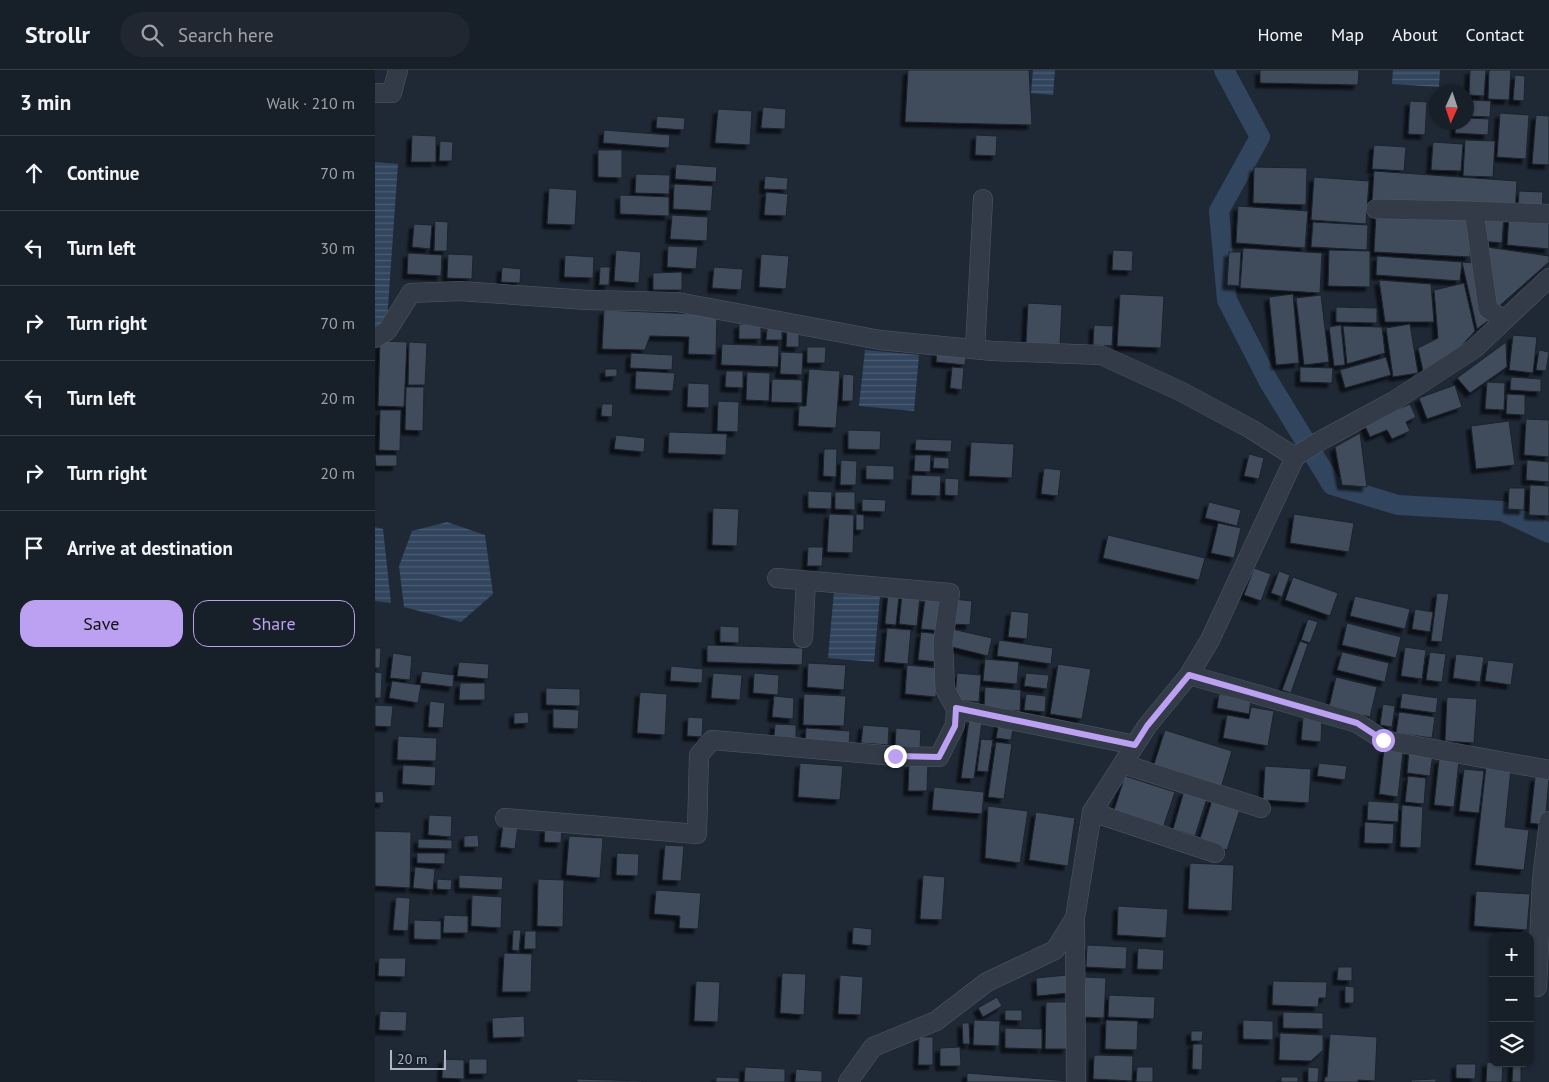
<!DOCTYPE html>
<meta charset="utf-8">
<style>
:root{--surface:#171f28;--page:#202730;--text:#f1f3f6;--muted:#9ea2a8;--line:#363d45;--accent:#bca0f2}
body{margin:0;font-family:"PT Sans",sans-serif;background:var(--page);color:var(--text)}
.controls{position:absolute;right:15px;bottom:15px;display:grid;overflow:hidden;border-radius:10px;box-shadow:0 1px 4px #0004}
.controls button{width:45px;height:45px;display:grid;place-items:center;padding:0;border:0;border-bottom:1px solid var(--line);background:var(--surface);color:var(--text);font:25px sans-serif}
.compass{position:absolute;left:1054px;top:15px;width:45px;height:45px;border-radius:50%;background:var(--surface);box-shadow:0 1px 4px #0004;rotate:183deg}
.scale{position:absolute;left:15px;bottom:12px;width:56px;box-sizing:border-box;padding-left:5px;border:2px solid #acb6c4;border-top:0;font-size:14px;line-height:18px;white-space:nowrap;color:#acb6c4;-webkit-text-stroke:4px #18202b;paint-order:stroke}
.stop{position:absolute;width:15px;height:15px;margin:-11px;border:4px solid #bca0f2;border-radius:50%;background:#fff}
.stop.end{background:#bca0f2;border-color:#fff;box-shadow:0 1px 5px #0008}
.list{margin:0;padding:0;list-style:none}
h2{display:flex;justify-content:space-between;align-items:center;height:65px;margin:0;padding:0 20px;font-size:21px}
h2 small{font-size:16px;font-weight:400;color:var(--muted)}
.list li{display:grid;grid-template-columns:32px 1fr auto;gap:15px;align-items:center;box-sizing:border-box;height:75px;padding:0 20px;border-top:1px solid var(--line)}
.list b{display:block;font-size:19px;white-space:nowrap}
.list em{font-size:16px;font-style:normal;color:var(--muted)}
.actions{display:flex;gap:10px;padding:15px 20px}
.actions a{flex:1;padding:11px 0;border:1px solid var(--accent);border-radius:15px;text-align:center;font-size:18px;color:var(--accent)}
.actions .main{background:var(--accent);color:#111}
.icon{flex:none;width:28px;height:28px;fill:none;stroke:currentColor;stroke-width:2;stroke-linecap:round;stroke-linejoin:round}
.map{position:relative;flex:none;width:1174px;height:1012px;overflow:hidden}
header{display:flex;align-items:center;gap:30px;box-sizing:border-box;height:70px;padding:0 25px;background:var(--surface);border-bottom:1px solid var(--line)}
header strong{font-size:24px}
nav{display:flex;gap:28px;margin-inline-start:auto;font-size:18px}
.search{width:350px;height:45px;background:var(--page);display:flex;align-items:center;gap:12px;box-sizing:border-box;padding:0 18px;border-radius:28px;color:var(--muted);font-size:19px}
main{display:flex}
aside{flex:1;background:var(--surface)}
.map>svg:first-child{display:block}
.water{fill:url(#water-rules)}
.lines{fill:none;stroke-linecap:round;stroke-linejoin:round}
.canal{stroke:#32455e;stroke-width:20}
.building{fill:#404c5b;stroke:#1a222d;filter:url(#shadow)}
.minor-casing{stroke:#505965;stroke-width:20}
.minor{stroke:#323b47;stroke-width:19}
.route{stroke:#bca0f2;stroke-width:6}
</style>
<header>
<strong>Strollr</strong>
<div class="search"><svg class="icon" aria-label="search" viewBox="0 0 24 24"><circle cx="10" cy="10" r="6"/><path d="M15 15l6 6"/></svg>Search here</div>
<nav><a>Home</a><a>Map</a><a>About</a><a>Contact</a></nav>
</header>
<main>
<aside>
<h2>3 min<small>Walk · 210 m</small></h2>
<ul class="list">
<li><svg class="icon" aria-label="ahead" viewBox="0 0 24 24"><path d="M12 20V5M6 11l6-6 6 6"/></svg><div><b>Continue</b></div><em>70 m</em></li>
<li><svg class="icon" aria-label="left" viewBox="0 0 24 24"><path d="M17 20v-9H6M10 6l-5 5 5 5"/></svg><div><b>Turn left</b></div><em>30 m</em></li>
<li><svg class="icon" aria-label="right" viewBox="0 0 24 24"><path d="M7 20v-9h11M14 6l5 5-5 5"/></svg><div><b>Turn right</b></div><em>70 m</em></li>
<li><svg class="icon" aria-label="left" viewBox="0 0 24 24"><path d="M17 20v-9H6M10 6l-5 5 5 5"/></svg><div><b>Turn left</b></div><em>20 m</em></li>
<li><svg class="icon" aria-label="right" viewBox="0 0 24 24"><path d="M7 20v-9h11M14 6l5 5-5 5"/></svg><div><b>Turn right</b></div><em>20 m</em></li>
<li><svg class="icon" aria-label="arrive" viewBox="0 0 24 24"><path d="M6 21V4h12l-3 4 3 4H6"/></svg><div><b>Arrive at destination</b></div></li>
</ul>
<div class="actions"><a class="main">Save</a><a>Share</a></div>
</aside>
<div class="map">
<svg width="1174" height="1012" viewBox="0 0 1174 1012">
<defs>
<pattern id="water-rules" width="6" height="5" patternUnits="userSpaceOnUse" patternTransform="scale(1.25)"><rect width="6" height="5" fill="#32455e"/><path d="M0 2.5h6" fill="none" stroke="#4d5e73"/></pattern>
<filter id="shadow"><feDropShadow dx="-4.5" dy="4.5" stdDeviation="1" flood-color="#0009"/></filter>
</defs>
<rect width="100%" height="100%" fill="#1f2936"/>
<path class="water" d="M658,0H680L678,25L656,23Z
M1018,0H1065L1064,17L1017,14Z
M0,92L23,94L12,251L0,259Z
M490,280L544,285L539,341L484,336Z
M72,452L110,465L118,524L86,552L29,537L24,496L37,461Z
M0,457L8,459L16,533L0,531Z
M459,521L505,526L499,592L453,588Z"/>
<g class="lines">
<path class="canal" d="M849,0L885,67L844,141L852,230L894,312L957,415L1023,435L1127,441L1174,463"/>
</g>
<path class="building" d="M533,0H654L657,55L530,52Z
M885,0H984L983,15L885,13Z
M1095,0H1111L1109,26L1094,25Z
M1114,0H1136L1134,30L1113,29Z
M1140,5L1150,6L1149,31L1138,30Z
M1094,30L1116,31L1115,47L1093,46Z
M1035,31L1052,32L1050,65L1033,64Z
M388,37L411,39L410,59L386,58Z
M343,39L377,41L375,75L340,73Z
M1125,43L1154,45L1151,89L1122,87Z
M1161,45L1174,46V95L1157,94Z
M282,46L310,48L309,60L281,58Z
M1092,48L1114,49L1113,65L1080,63L1081,52H1092Z
M229,60L295,65L294,78L228,73Z
M37,65L61,66V92H36Z
M601,65L622,66L621,86L600,85Z
M1090,70L1120,71L1118,107L1088,106Z
M65,71L78,72L77,91H64Z
M1058,72L1088,74L1086,101L1056,100Z
M999,75L1031,77L1029,101L997,99Z
M223,80H247V108L223,107Z
M301,94L342,97L341,112L300,109Z
M879,97L932,98L931,135L878,133Z
M999,101L1142,111L1140,142L997,132Z
M261,104L295,105L294,124L260,123Z
M390,106L413,108L412,120L389,119Z
M939,107L994,111L991,154L936,150Z
M299,114L338,116L336,141L298,139Z
M174,118L202,120L200,155L172,154Z
M1144,121L1168,122L1167,142L1143,141Z
M391,122L413,124L411,146L389,145Z
M245,125L294,127V146L245,144Z
M863,136L933,141L930,178L861,173Z
M1001,143L1097,147L1095,187L999,182Z
M1108,143L1129,144L1127,173L1106,171Z
M297,145L333,147L332,171L295,169Z
M1134,145L1174,148V179L1132,175Z
M60,151L73,152L72,181H59Z
M938,152L993,155L992,180L936,177Z
M39,154L57,155L55,179L37,177Z
M293,176L323,177L321,199L292,197Z
M1112,177L1174,186V192L1121,239Z
M868,178L947,183L945,223L865,218Z
M241,180L266,182L264,213L239,211Z
M738,180L758,181L757,201L737,200Z
M954,180L995,181V217L953,216Z
M854,182H866L864,216L852,215Z
M33,183L67,185L66,206L32,204Z
M73,184L98,185L97,209L72,208Z
M386,184L414,186L411,219L384,217Z
M190,185L219,187L218,208L189,207Z
M1002,186L1087,192L1085,211L1001,205Z
M1087,192L1102,193L1114,250L1102,259Z
M127,197L146,199L145,213L126,212Z
M225,197H235L234,215H224Z
M339,197L368,199L366,220L337,218Z
M307,202V220H278V203Z
M1004,210L1056,214L1059,252H1010Z
M1089,213L1100,261L1077,286L1048,301L1043,278L1063,268L1059,220Z
M745,224L789,226L786,278L742,276Z
M918,224L924,293L901,295L894,227Z
M946,225L954,292L929,295L921,228Z
M653,233L687,235L685,275L651,273Z
M961,237L1002,238V253L961,252Z
M229,240L342,245L341,285L313,284L314,267L275,266L270,280L227,279Z
M364,254L386,255V269H364Z
M1035,254L1043,303L1018,307L1011,258Z
M719,255L738,256L737,276L718,275Z
M966,255L970,295L959,296L954,257Z
M968,256L1007,257L1010,283L972,294Z
M392,258H407V270H391Z
M412,259L424,260V277H411Z
M1138,265L1162,267L1158,303L1134,300Z
M5,271L32,272L29,337L3,336Z
M34,272L52,273L50,315H33Z
M1131,272L1132,297L1095,323L1082,308Z
M347,274L404,276L403,297L346,295Z
M432,277H451L450,293H432Z
M1164,280L1174,282L1171,301L1161,300Z
M562,281L591,284L590,295L561,292Z
M406,282L428,283L427,305L405,304Z
M256,283L298,285L297,300L255,298Z
M1011,287L1016,305L970,318L965,300Z
M577,297L589,298L587,320L575,318Z
M925,297L958,298L957,313L925,312Z
M230,299H242V306L230,307Z
M434,299L465,301L461,358L423,356L424,336H431Z
M261,301L300,303L298,321L260,319Z
M351,301H368V318L350,317Z
M372,302L395,303L394,331L371,330Z
M468,304L479,305L478,331H467Z
M1136,307L1166,309V322L1135,320Z
M397,309L427,310V333L396,332Z
M1112,312L1130,313L1129,340L1110,339Z
M313,313L334,314V338L312,337Z
M1080,315L1087,337L1052,349L1044,328Z
M31,317H49L48,361L30,360Z
M1132,324L1150,325V345L1131,344Z
M343,331L364,332L363,362L342,361Z
M227,334H238L237,347L226,346Z
M1035,334L1041,347L1031,352L1035,361L1017,369L1012,360L995,367L989,354Z
M5,340H26L25,381L4,380Z
M1151,349L1174,350V387L1149,385Z
M1134,351L1140,395L1101,399L1096,356Z
M473,360L506,361L505,380L473,379Z
M294,362L352,364L351,385L293,383Z
M985,363L992,417L967,415L960,377Z
M241,365L270,368L269,382L239,379Z
M541,369L577,370L576,382L540,380Z
M596,372L639,374L637,408L594,406Z
M449,379H462L461,407L448,406Z
M874,384L889,388L884,409L869,406Z
M0,385H22V396H1Z
M540,385H556L555,402L539,401Z
M559,387L574,388V399L558,398Z
M466,390L482,391L481,415H465Z
M1152,390L1174,392V412L1151,410Z
M491,395L519,396V410L491,409Z
M669,398L686,400L683,426L666,424Z
M537,405L566,406L565,426L536,425Z
M570,408L584,409L583,426L570,425Z
M1155,415L1174,416V446L1154,445Z
M1134,418H1150L1149,440L1133,439Z
M433,421L457,422L456,439L433,438Z
M460,422H480V440L460,439Z
M487,429L511,430L510,442L487,441Z
M834,432L866,440L862,456L830,448Z
M338,438L364,439L362,476L337,475Z
M454,444L479,445L478,483L452,482Z
M481,444L489,445V460H481Z
M919,444L979,453L974,482L915,473Z
M843,453L866,458L859,488L836,483Z
M733,465L830,488L824,510L728,488Z
M433,477H448L447,496H432Z
M879,498L896,504L886,531L869,525Z
M904,501L915,505L907,527L896,523Z
M918,507L963,523L955,546L910,530Z
M1062,523L1074,524L1067,572L1056,571Z
M513,524L524,526L521,555L510,554Z
M527,524L545,526L542,556L524,554Z
M980,526L1035,539L1030,559L975,546Z
M550,528L571,530L567,561L546,559Z
M579,529L597,531L595,555L577,554Z
M1040,539L1058,542L1055,562L1037,559Z
M636,541L654,543L652,569L633,567Z
M933,549L943,552L935,573L926,570Z
M972,553L1026,567L1021,588L967,575Z
M345,556L364,557V573L345,572Z
M512,558L536,560L533,594L509,592Z
M577,559L617,568L613,586L573,576Z
M546,562L565,564L562,592L543,590Z
M624,570L678,578L676,594L622,586Z
M925,571L933,574L916,623L907,620Z
M332,575L428,578L427,595L332,592Z
M1030,577L1051,580L1047,609L1026,606Z
M0,578H6L5,598H0Z
M967,582L1014,593L1010,612L962,600Z
M1055,582L1071,584L1067,612L1051,610Z
M18,583L37,586L35,610L15,608Z
M1081,584L1109,587L1105,612L1078,608Z
M610,589L644,592L642,614L608,611Z
M1113,590L1139,593L1136,615L1110,611Z
M84,592L114,594L113,609L82,606Z
M433,593L471,595L469,620L432,617Z
M683,594L716,599L707,649L675,644Z
M532,595L563,598L561,627L530,624Z
M296,596L328,599L327,613L295,611Z
M47,601L79,605L78,617L45,613Z
M0,602L7,603L6,628H0Z
M338,603L367,605L365,630L336,628Z
M379,603L404,605L403,625L378,623Z
M582,603L606,605L604,632L580,630Z
M651,603L674,605L672,619L649,616Z
M961,607L1002,617L995,647L954,637Z
M17,611L46,615L43,633L14,628Z
M85,613H110V630H84Z
M610,617L646,620L645,641L609,638Z
M171,618L205,619V636L171,635Z
M265,622L292,624L290,665L262,663Z
M1027,623L1063,628L1061,643L1025,638Z
M429,624L471,626L469,656L428,655Z
M651,624L671,626L670,642L649,640Z
M844,624L876,630L874,644L842,638Z
M399,626L419,628L418,649L397,647Z
M1072,627L1102,629L1099,673L1070,671Z
M55,631L70,633L68,658L53,657Z
M1008,634L1020,636L1017,657L1005,655Z
M0,635L18,636L16,657L0,656Z
M876,637L899,641L893,676L848,668L852,645L874,649Z
M178,639L204,640L203,659L178,658Z
M153,642L154,653L139,654V643Z
M1024,642L1060,647L1057,668L1021,663Z
M313,647L328,648L327,667L312,666Z
M928,647L947,648L946,672L926,670Z
M594,650L607,652L599,709L586,708Z
M624,652L639,654L636,670L621,668Z
M400,654L421,655V668L399,666Z
M488,655L514,657L513,675L486,673Z
M431,658L475,661L474,676L430,673Z
M521,658L546,660L545,678L520,676Z
M790,660L857,681L846,718L778,697Z
M23,666L62,668L61,691L22,690Z
M606,669L618,670L613,702L602,701Z
M621,672L637,674L629,729L613,727Z
M1009,679L1028,681L1023,727L1004,724Z
M1034,680L1058,683L1055,706L1032,703Z
M1064,689L1084,691L1079,737L1059,735Z
M425,693L468,696L465,730L423,727Z
M944,693L972,696L970,710L942,706Z
M534,694H553L552,721H533Z
M28,695L61,697L60,716L27,714Z
M890,696L936,699L934,733L888,730Z
M1111,696L1136,699L1130,757L1154,760L1149,800L1100,795Z
M1089,699L1109,701L1104,743L1084,741Z
M750,706L800,722L788,758L738,743Z
M1033,706L1051,708L1049,734L1030,732Z
M1160,707L1174,708L1170,755L1155,753Z
M559,717L609,722L607,744L557,740Z
M8,721L9,733H0V722Z
M809,721L832,728L820,766L798,759Z
M838,727L866,736L852,780L824,772Z
M993,731L1024,733L1023,752L992,750Z
M1027,735L1048,737L1046,778L1025,777Z
M613,736L653,741L645,793L610,788Z
M661,742L700,748L693,796L654,790Z
M54,745L77,746L76,767L53,765Z
M990,752L1019,754L1018,774L989,773Z
M128,755L143,756L140,779L125,777Z
M170,758L187,759L186,773L169,772Z
M0,761L36,762L35,818L0,816Z
M103,765L104,777H89V766Z
M194,766L228,768L225,808L191,805Z
M43,769L77,770V779L43,778Z
M290,775L309,776L306,811L287,810Z
M42,783H70V794L42,793Z
M242,783L264,784L263,806L241,805Z
M815,793L859,795L857,841L813,839Z
M40,797L60,799L58,820L38,818Z
M84,805L128,807L127,820L84,818Z
M548,805L570,807L567,850L545,849Z
M62,809L77,810L76,820L62,819Z
M163,809L189,810L188,857L162,856Z
M281,820L326,823L323,859L304,858L305,846L279,844Z
M1101,821L1155,824L1152,860L1099,856Z
M97,825L127,827L126,858L96,856Z
M21,827L35,828L33,861L18,860Z
M743,836L793,839L791,868L742,865Z
M69,845L93,846V863H68Z
M39,850L66,851V870L39,869Z
M478,857L497,859L496,876L477,874Z
M138,860H146L144,881L137,880Z
M150,861H161V879H149Z
M712,875L752,877L751,899L711,897Z
M763,878L789,880L788,900L762,899Z
M129,883L157,884L156,922H127Z
M4,888H31L30,907L3,906Z
M963,897H977V911L962,910Z
M407,903L431,904L429,945L405,943Z
M465,905L488,907L486,945L463,944Z
M692,905L694,923L662,926L661,908Z
M710,907L731,908L729,948L708,947Z
M321,911L345,912L343,952L319,951Z
M898,911L952,912L951,928H944L943,937L897,935Z
M970,916L979,917V933H970Z
M734,925L780,927L779,949L733,947Z
M622,927L627,936L608,947L603,938Z
M671,932H694L692,979H670Z
M630,940H647V951L630,950Z
M5,941L32,942L31,961L4,960Z
M908,942L948,943V959L908,958Z
M149,946L150,967L118,968L117,948Z
M599,950L625,951L624,976L598,975Z
M731,950L763,951L762,980L730,979Z
M868,950L898,951V970L868,969Z
M587,953H594L595,974H588Z
M630,958L667,959V979L630,978Z
M816,961H828L827,971H816Z
M905,963L948,965V980L936,991L904,990Z
M955,964L1002,967L1000,1011L983,1010V1012H949L950,1007H952Z
M544,967H558V995H543Z
M818,974H828L827,1000L817,999Z
M585,977L586,996H565V978Z
M719,985L758,986L757,1011L718,1009Z
M68,989L89,990V1009L67,1008Z
M94,989H112V1004H94Z
M1112,992L1128,993L1127,1012H1111Z
M1138,993H1146V1012H1137Z
M1081,994H1101L1100,1009L1081,1008Z
M370,997L410,999V1012H369Z
M762,997H778V1012H761Z
M933,997L944,998L943,1012H933Z
M421,999L447,1001V1012H420Z
M592,1003L694,1011V1012H592Z
M341,1007L364,1008V1012H341Z
M906,1007H923V1012H906Z
M202,1009L267,1011V1012H202Z
M1061,1009V1012H1036V1010Z"/>
<g class="lines">
<g class="minor-casing">
<path id="minor" d="M0,23H17L23,0
M1001,139L1099,141L1174,144
M1099,141L1113,239L1129,250
M0,268L12,261L36,223L85,221L212,230L302,232L505,270L618,281L726,285L805,321L876,359L920,387
M600,279L608,129
M402,508L575,523L568,572L570,619L581,639
M428,568L431,511
M814,605L982,653L1009,670L1174,700
M748,694L886,738
M717,742L840,783
M130,748L322,764L324,685L337,670L520,686L564,687L580,655L581,639L760,675
M700,848L701,1012
M1162,917L1167,810L1174,751
M473,1012L498,977L561,951L612,912L680,880L700,848L717,742L772,656L814,605L835,570L920,387L943,372L1019,331L1100,278L1174,208"/>
</g>
<use href="#minor" class="minor"/>
</g>
<g class="lines">
<path class="route" d="M520,686L564,687L580,656L581,638L760,675L772,656L814,605L982,653L1008,670"/>
</g>
</svg>
<div class="controls">
<button>+</button>
<button>−</button>
<button><svg class="icon" aria-label="layers" viewBox="0 0 24 24"><path d="M12 4l9 5-9 5-9-5zM3 14l9 5 9-5"/></svg></button>
</div>
<svg class="compass" viewBox="-18 -18 36 36"><path d="M0-13l5 13h-10z" fill="#e53935"/><path d="M0 13l5-13h-10z" fill="#9ea2a8"/></svg>
<div class="scale">20 m</div>
<div class="stop" style="left:1008px;top:670px"></div>
<div class="stop end" style="left:520px;top:686px"></div>
</div>
</main>
